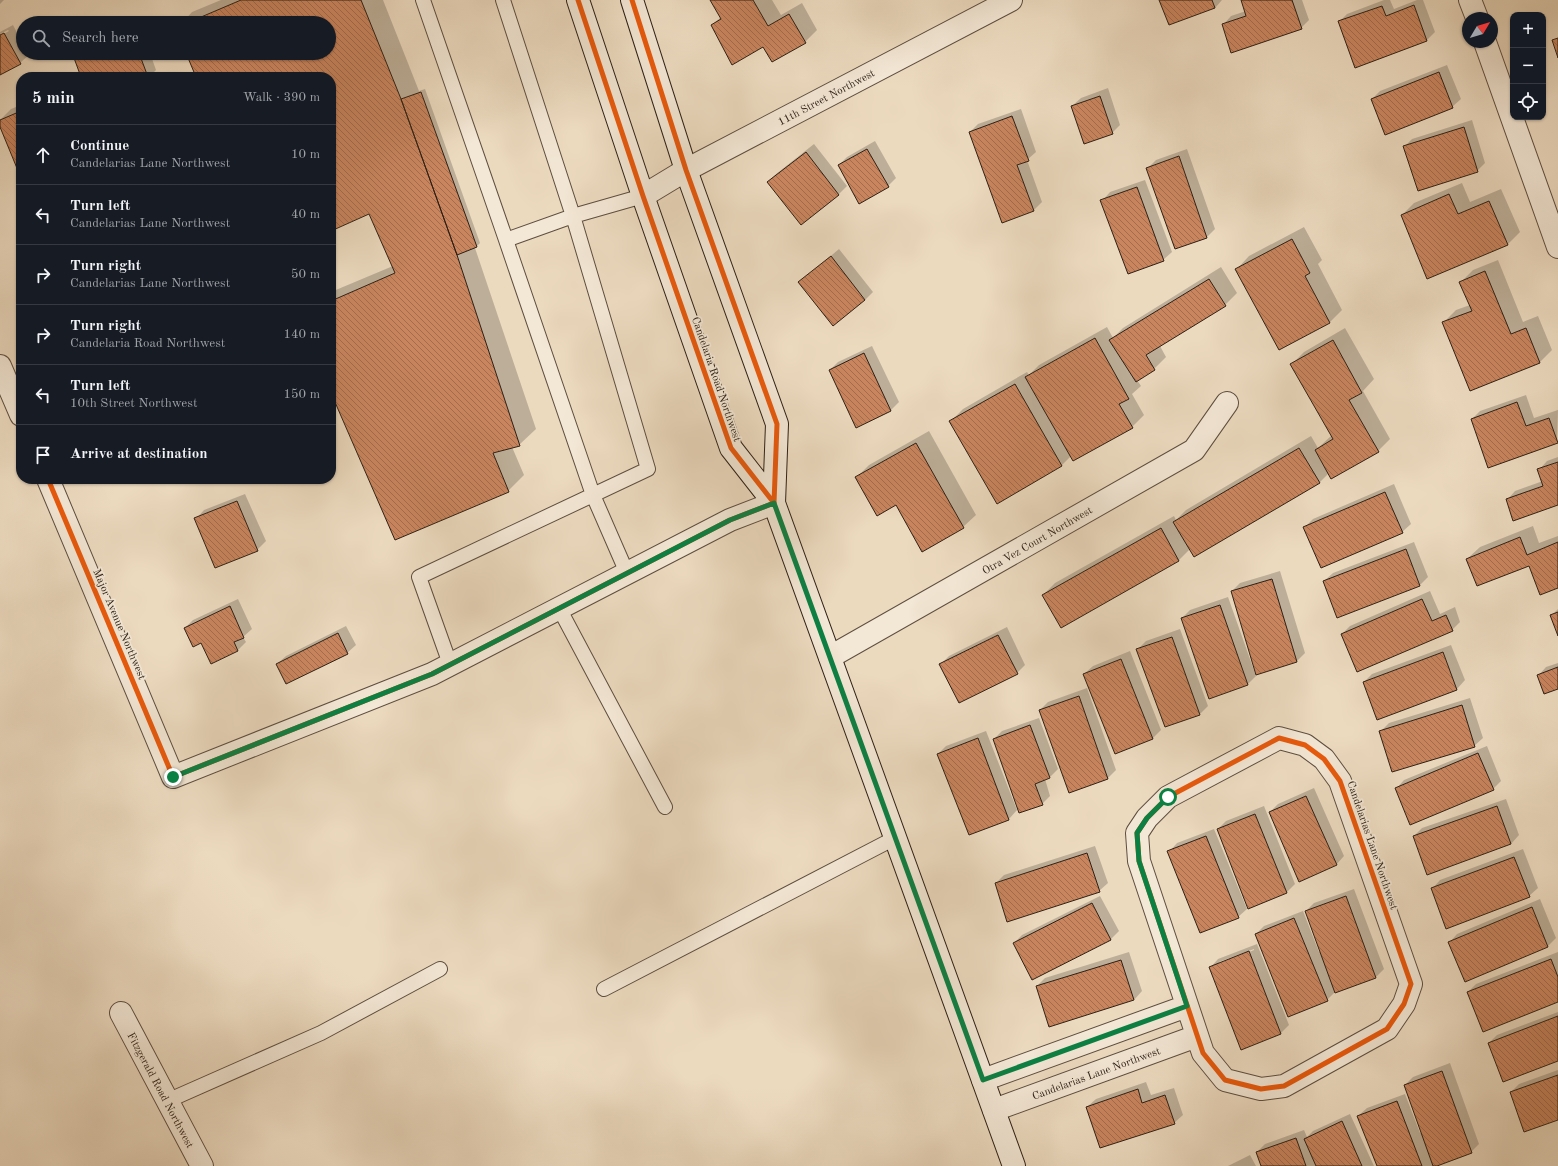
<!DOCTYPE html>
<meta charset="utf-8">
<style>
:root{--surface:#171b24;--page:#20242c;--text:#f1f3f6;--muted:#9ea1a6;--line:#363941}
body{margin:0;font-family:"Old Standard TT",serif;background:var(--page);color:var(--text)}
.controls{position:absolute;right:12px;top:12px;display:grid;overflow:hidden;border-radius:8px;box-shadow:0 1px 3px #0004}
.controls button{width:36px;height:36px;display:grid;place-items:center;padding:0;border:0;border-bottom:1px solid var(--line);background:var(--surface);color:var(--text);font:20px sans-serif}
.compass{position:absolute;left:1462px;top:12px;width:36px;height:36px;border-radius:50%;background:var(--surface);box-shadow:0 1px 3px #0004;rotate:52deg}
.stop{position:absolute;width:12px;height:12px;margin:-9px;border:3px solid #0b8043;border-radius:50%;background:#fff}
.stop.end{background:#0b8043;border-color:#fff;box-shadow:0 1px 4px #0008}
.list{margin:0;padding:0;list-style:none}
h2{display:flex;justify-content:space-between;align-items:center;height:52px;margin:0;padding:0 16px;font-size:17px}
h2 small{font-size:13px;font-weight:400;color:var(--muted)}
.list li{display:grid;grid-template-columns:26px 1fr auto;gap:12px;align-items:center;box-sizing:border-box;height:60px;padding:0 16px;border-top:1px solid var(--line)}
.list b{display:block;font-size:15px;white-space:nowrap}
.list p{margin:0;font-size:13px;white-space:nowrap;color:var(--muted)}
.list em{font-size:13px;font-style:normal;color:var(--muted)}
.icon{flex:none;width:22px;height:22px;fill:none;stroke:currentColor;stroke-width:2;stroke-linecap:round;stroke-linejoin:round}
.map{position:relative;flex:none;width:1558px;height:1166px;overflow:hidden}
.search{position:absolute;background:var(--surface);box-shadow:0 1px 3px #0004;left:16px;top:16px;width:320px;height:44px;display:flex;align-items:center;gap:10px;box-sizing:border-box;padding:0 14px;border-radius:22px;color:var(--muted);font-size:15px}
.panel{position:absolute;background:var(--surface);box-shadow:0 1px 3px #0004;left:16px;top:72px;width:320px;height:412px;border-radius:16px}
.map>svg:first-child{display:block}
.shadow{fill:#0003;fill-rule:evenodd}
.building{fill:url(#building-back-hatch);stroke:#2d2016}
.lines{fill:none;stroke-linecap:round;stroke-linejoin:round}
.lane-casing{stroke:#5d4e40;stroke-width:16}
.street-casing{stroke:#5d4e40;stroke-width:24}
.secondary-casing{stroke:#2d2016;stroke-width:24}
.lane{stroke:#f3e7d5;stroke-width:14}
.street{stroke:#f3e7d5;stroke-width:22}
.secondary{stroke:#f3e7d5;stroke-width:22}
.cycleway-casing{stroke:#f3e7d5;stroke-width:8}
.cycleway{stroke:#e8590c;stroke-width:5}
.route{stroke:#0b8043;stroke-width:5}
.labels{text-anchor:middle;stroke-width:3.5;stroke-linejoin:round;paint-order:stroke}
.street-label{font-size:11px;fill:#2d2016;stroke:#f3e7d5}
</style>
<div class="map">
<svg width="1558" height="1166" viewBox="0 0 1558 1166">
<defs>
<pattern id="building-back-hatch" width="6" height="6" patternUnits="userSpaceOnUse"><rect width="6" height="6" fill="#c9855e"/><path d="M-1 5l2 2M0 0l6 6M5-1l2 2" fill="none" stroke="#a46c4d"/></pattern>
</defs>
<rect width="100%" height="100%" fill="#ecdabf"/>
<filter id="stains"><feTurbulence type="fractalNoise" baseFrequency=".005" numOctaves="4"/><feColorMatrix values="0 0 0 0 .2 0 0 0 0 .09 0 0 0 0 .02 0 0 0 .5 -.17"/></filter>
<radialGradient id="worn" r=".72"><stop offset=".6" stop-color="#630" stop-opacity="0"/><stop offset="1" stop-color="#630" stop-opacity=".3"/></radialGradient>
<path class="shadow" d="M0,0H4L0,4Z
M221,0H383L419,91L425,89L480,243L475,248L536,429L519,445L512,447L524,475L508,491L331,390V292L393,266L370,213L331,229V77H197L187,53H329V23H182L192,12Z
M711,0H772L781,15L802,3L817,30L805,42L712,25L721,17Z
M1160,0H1222L1215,8Z
M1242,0H1302L1309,20L1301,28L1223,25L1231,16L1246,11Z
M1384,0H1390L1394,9L1417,0H1423L1435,32L1427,40L1356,67L1339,22L1347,14Z
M13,25L23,44V53H28L29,55L20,63L0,74V36L9,31L8,30L0,34V32Z
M80,53H150L156,70L149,77H82L75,58Z
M1447,65L1461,99L1452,107L1372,99L1380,91Z
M1108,88L1120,125L1112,133L1072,106L1081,98Z
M21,105V176L0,124V120L11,109Z
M1021,109L1036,152L1027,160L1042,202L1034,210L970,132L978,124Z
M1472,120L1485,163L1477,171L1404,147L1412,139Z
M875,141L896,178L888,186L839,165L847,157Z
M814,144L847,186L839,194L801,223L768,182L776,174Z
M1187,149L1215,229L1207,237L1148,168L1156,160Z
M1145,180L1172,252L1163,260L1102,201L1110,192Z
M1462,183L1470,202L1501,189L1520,232L1507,245L1402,215L1414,203Z
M1304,227L1322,260L1318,264L1342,310L1329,323L1237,269L1249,256Z
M839,249L873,292L865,300L800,282Z
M1498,260L1523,322L1538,316L1552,350L1540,362L1443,323L1456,310L1470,305L1461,282L1473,270Z
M1221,267L1237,293L1225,305L1160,346L1166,357L1154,369L1137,380L1141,386L1132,394L1144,415L1132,427L1071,456L1062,465L998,502L951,421L963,409L1027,372L1029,375L1039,365L1107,327L1113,338L1123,328Z
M1345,328L1374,379L1363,391L1390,439L1378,451L1329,473L1319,483L1190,549L1179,560L1061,626L1043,595L1055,583L1174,516L1176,520L1186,510L1311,436L1318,448L1332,435L1292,364L1304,352Z
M872,346L899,402L891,410L830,370L838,362Z
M1526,395L1534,418L1558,410L1557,442L1472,419L1480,411Z
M929,431L976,515L963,527L896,504L857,477L869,465Z
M1558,457V504L1507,500L1515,491L1543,481L1539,470L1547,461Z
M1394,484L1411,524L1402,532L1305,527L1313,519Z
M245,494L266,541L257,550L196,519L204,510Z
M1533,526L1539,543L1558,536V587L1529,565L1467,559L1480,547Z
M1414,542L1428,577L1420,585L1324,581L1333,573Z
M1280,571L1305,653L1297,661L1257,673L1232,591L1240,583Z
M1430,591L1440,614L1455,607L1460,622L1452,630L1342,634L1350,626Z
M1228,597L1256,676L1248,684L1182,618L1190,610Z
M238,599L252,629L243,637L246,642L237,651L201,641L185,628L193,620Z
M1558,609V633L1552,615Z
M346,626L356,645L347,653L277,664L286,656Z
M1007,627L1025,665L1017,673L941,664L949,656Z
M1180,629L1208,706L1200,714L1165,726L1138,649L1146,641Z
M1451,645L1465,680L1457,689L1378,718L1364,682L1372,674Z
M1130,651L1161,730L1153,738L1084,674L1093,666Z
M1558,663V688L1538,676L1546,667Z
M1087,688L1116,770L1108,778L1040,710L1048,702Z
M1470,698L1483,738L1474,746L1380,732L1389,723Z
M1039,718L1058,769L1049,778L1045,779L1050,796L1042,804L994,739L1002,731Z
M986,731L1017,810L1009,819L969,834L938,754L946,746Z
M1487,746L1501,781L1493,789H1396L1404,780Z
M1314,788L1344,856L1336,865L1270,812L1278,804Z
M1506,799L1519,835L1511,844L1414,836L1422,828Z
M1264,806L1295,884L1287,892L1249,908L1218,829L1226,821Z
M1214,829L1247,909L1238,917L1169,852L1177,843Z
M1095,846L1108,883L1099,891L996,883L1004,875Z
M1523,849L1538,888L1529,896L1432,889L1440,880Z
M1354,889L1384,969L1375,978L1335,992L1327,1000L1256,934L1264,926L1303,911L1319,952H1321L1306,911L1314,903Z
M1100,896L1119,931L1110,940L1014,943L1022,935Z
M1540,899L1556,938L1548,946L1465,981L1449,943L1457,934Z
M1257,944L1289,1025L1281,1033L1210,968L1218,959ZM1254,949V950L1219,965V962Z
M1129,952L1142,991L1134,1000L1037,986L1045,978Z
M1558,952V1001L1468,992L1476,984Z
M1558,1012V1060L1489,1043L1497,1035Z
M1450,1063L1479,1144L1471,1152L1434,1166H1378L1358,1116L1367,1108L1405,1094L1420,1133L1422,1132L1405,1085L1413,1077Z
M1558,1070V1119L1511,1092L1519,1084Z
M1146,1082L1151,1095L1174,1088L1183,1115L1174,1123L1087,1107L1096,1099Z
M1350,1114L1374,1166H1262L1257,1152L1265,1144L1304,1130L1307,1137L1313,1131Z
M1250,1155L1256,1166H1228Z"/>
<path class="building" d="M241,0H361L401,99L457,255L520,446L493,453L509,492L395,540L331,393V301L395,273L369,214L331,231V77H196L186,53H329V23H187Z
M710,0H753L768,26L789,14L806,43L772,62L763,47L732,65L711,25L721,19Z
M1159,0H1212L1215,8L1169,25Z
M1241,0H1292L1302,29L1231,53L1222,24L1246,16Z
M1414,5L1427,41L1355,68L1338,21L1382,6L1386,16Z
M4,33L21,64L0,75V35Z
M1558,38V58L1552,40Z
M88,53H139L148,77H81L74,58Z
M1439,72L1453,108L1385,135L1371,99Z
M421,92L477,247L457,255L401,99Z
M1100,96L1113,134L1084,144L1071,106Z
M21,111V178L0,127V120Z
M1012,116L1029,161L1017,165L1034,211L1002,223L969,132Z
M1464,127L1478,172L1418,191L1403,146Z
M867,149L889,187L859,204L838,165Z
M806,152L839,195L801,225L767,182Z
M1179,156L1207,238L1175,249L1146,168Z
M1137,187L1164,261L1128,274L1100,200Z
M1449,194L1458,214L1489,201L1508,245L1427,279L1401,215Z
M1292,239L1310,273L1305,276L1330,323L1279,350L1235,269Z
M831,256L865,300L833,326L798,282Z
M1485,271L1511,334L1526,328L1540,363L1470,391L1442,322L1472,311L1459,282Z
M1209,279L1226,306L1146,355L1155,370L1136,382L1109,340Z
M1095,338L1129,399L1119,404L1133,428L1073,461L1025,377Z
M1333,340L1362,393L1349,400L1379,452L1331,479L1315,450L1333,439L1290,364Z
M864,353L891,411L856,428L829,370Z
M1015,384L1062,466L997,504L949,421Z
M1517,402L1526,426L1549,418L1558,443L1488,468L1471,419Z
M916,443L964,528L922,552L896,505L877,516L855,477Z
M1299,448L1320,483L1194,557L1173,522Z
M1558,462V505L1513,521L1506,499L1543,486L1537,469Z
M1385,492L1403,533L1321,568L1303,527Z
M237,501L258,551L215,568L194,518Z
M1161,528L1179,561L1061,628L1042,595Z
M1520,537L1527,555L1558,542V588L1540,595L1529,566L1477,586L1466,559Z
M1406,549L1420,586L1337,618L1323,581Z
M1272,579L1297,662L1256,675L1231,591Z
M1422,599L1432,621L1446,615L1453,631L1357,672L1341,634Z
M1220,605L1248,685L1209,699L1181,618Z
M230,606L244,638L234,642L238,651L211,664L201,643L193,647L184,628Z
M1558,612V636L1550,615Z
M338,633L348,654L286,684L276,664Z
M998,635L1018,674L959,703L939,664Z
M1172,637L1200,715L1165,727L1136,649Z
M1443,652L1457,690L1377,720L1363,682Z
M1121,659L1153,739L1115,754L1083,674Z
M1558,667V689L1544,694L1537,675Z
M1079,696L1108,779L1069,793L1039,710Z
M1462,705L1475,747L1392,772L1379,731Z
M1030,725L1050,778L1035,784L1043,805L1019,813L993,739Z
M978,738L1009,820L969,835L937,754Z
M1478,753L1494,790L1410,825L1395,788Z
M1306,796L1337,865L1299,882L1269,812Z
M1497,806L1511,844L1427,875L1413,836Z
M1255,814L1287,893L1248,909L1217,829Z
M1206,836L1239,918L1200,933L1167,851Z
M1087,853L1100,892L1007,922L995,883Z
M1514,857L1530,897L1446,929L1431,888Z
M1346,896L1376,978L1335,993L1305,911Z
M1092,903L1111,940L1032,980L1013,943Z
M1532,907L1548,947L1465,982L1448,942Z
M1294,918L1328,1001L1288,1017L1255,934Z
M1249,951L1281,1034L1241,1050L1209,967Z
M1551,959L1558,977V1002L1483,1032L1467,992Z
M1121,960L1134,1000L1049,1027L1036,986Z
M1558,1016V1061L1503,1082L1488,1043Z
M1442,1071L1472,1153L1437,1166H1433L1404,1085Z
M1558,1075V1120L1524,1132L1510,1092Z
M1138,1089L1142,1103L1165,1095L1175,1124L1100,1148L1086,1107Z
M1397,1101L1422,1166H1377L1357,1116Z
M1342,1121L1362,1166H1316L1304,1139Z
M1296,1138L1306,1166H1261L1256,1152Z"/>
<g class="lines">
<g class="lane-casing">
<path id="lane" d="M423,0L506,240
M503,0L573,216L506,240L593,495L627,573
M559,608L665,807
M450,664L419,577L648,469L573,216L643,196
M604,989L895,838
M167,1101L321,1033L440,969"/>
</g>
<g class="street-casing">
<path id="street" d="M1470,0L1477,18
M1485,42L1558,247
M643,196L686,170L1011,0
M0,366L21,415
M48,479L173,777L432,674L730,520L774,503
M830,657L1194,450L1227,403
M1279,738L1305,745L1324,759L1340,781L1411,984L1404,1004L1387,1029L1284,1086L1261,1089L1225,1080L1203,1053L1139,861L1137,833L1147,818L1168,797Z
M121,1013L202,1166
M983,1080L1187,1006
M994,1110L1197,1036"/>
</g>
<g class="secondary-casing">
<path id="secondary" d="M578,0L643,196L731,448L774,503L1014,1166
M632,0L686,170L777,424L774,503"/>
</g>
<use href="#lane" class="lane"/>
<use href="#street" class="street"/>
<use href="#secondary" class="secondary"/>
<g class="cycleway-casing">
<path id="cycleway" d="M578,0L643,196L731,448L774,503
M632,0L686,170L777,424L774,503
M48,479L173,777L432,674L730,520L774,503
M1279,738L1305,745L1324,759L1340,781L1411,984L1404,1004L1387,1029L1284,1086L1261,1089L1225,1080L1203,1053L1139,861L1137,833L1147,818L1168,797Z"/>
</g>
<use href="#cycleway" class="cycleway"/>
</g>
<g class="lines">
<path class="route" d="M173,777L432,674L730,520L774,503L983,1080L1187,1006L1139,861L1137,833L1147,818L1168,797"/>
</g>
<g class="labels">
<g class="street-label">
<text transform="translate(826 97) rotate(-28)" y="4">11th Street Northwest</text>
<text transform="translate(717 379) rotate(71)" y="4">Candelaria Road Northwest</text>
<text transform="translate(1037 540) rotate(-30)" y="4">Otra Vez Court Northwest</text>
<text transform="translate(120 624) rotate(67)" y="4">Major Avenue Northwest</text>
<text transform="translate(1373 845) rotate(71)" y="4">Candelarias Lane Northwest</text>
<text transform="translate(1096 1073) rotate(-20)" y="4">Candelarias Lane Northwest</text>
<text transform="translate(161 1090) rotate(62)" y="4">Fitzgerald Road Northwest</text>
</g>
</g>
<rect width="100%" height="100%" filter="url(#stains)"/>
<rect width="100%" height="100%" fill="url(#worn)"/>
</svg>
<div class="controls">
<button>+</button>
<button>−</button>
<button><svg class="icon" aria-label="locate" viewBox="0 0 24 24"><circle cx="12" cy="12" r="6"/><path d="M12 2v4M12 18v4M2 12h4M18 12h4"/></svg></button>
</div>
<svg class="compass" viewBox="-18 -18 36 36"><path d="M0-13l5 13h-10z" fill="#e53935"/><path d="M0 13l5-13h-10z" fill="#9ea1a6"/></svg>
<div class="stop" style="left:1168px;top:797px"></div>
<div class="stop end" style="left:173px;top:777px"></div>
<div class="search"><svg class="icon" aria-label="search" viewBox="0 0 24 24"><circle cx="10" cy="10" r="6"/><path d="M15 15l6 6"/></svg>Search here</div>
<section class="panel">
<h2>5 min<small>Walk · 390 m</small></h2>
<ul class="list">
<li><svg class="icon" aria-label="ahead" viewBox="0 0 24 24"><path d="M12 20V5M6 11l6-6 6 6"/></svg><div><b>Continue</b><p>Candelarias Lane Northwest</p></div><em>10 m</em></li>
<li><svg class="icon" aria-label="left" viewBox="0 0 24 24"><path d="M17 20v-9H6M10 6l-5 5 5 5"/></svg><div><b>Turn left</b><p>Candelarias Lane Northwest</p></div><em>40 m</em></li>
<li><svg class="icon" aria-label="right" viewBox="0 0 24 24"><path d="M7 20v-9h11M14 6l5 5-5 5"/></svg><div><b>Turn right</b><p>Candelarias Lane Northwest</p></div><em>50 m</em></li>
<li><svg class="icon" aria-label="right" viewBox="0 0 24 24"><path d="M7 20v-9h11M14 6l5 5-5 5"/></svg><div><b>Turn right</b><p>Candelaria Road Northwest</p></div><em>140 m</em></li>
<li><svg class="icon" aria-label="left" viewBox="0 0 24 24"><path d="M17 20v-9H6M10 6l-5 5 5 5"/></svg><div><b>Turn left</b><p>10th Street Northwest</p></div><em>150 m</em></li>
<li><svg class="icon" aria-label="arrive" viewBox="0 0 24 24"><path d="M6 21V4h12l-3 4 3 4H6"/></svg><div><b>Arrive at destination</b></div></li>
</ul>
</section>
</div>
